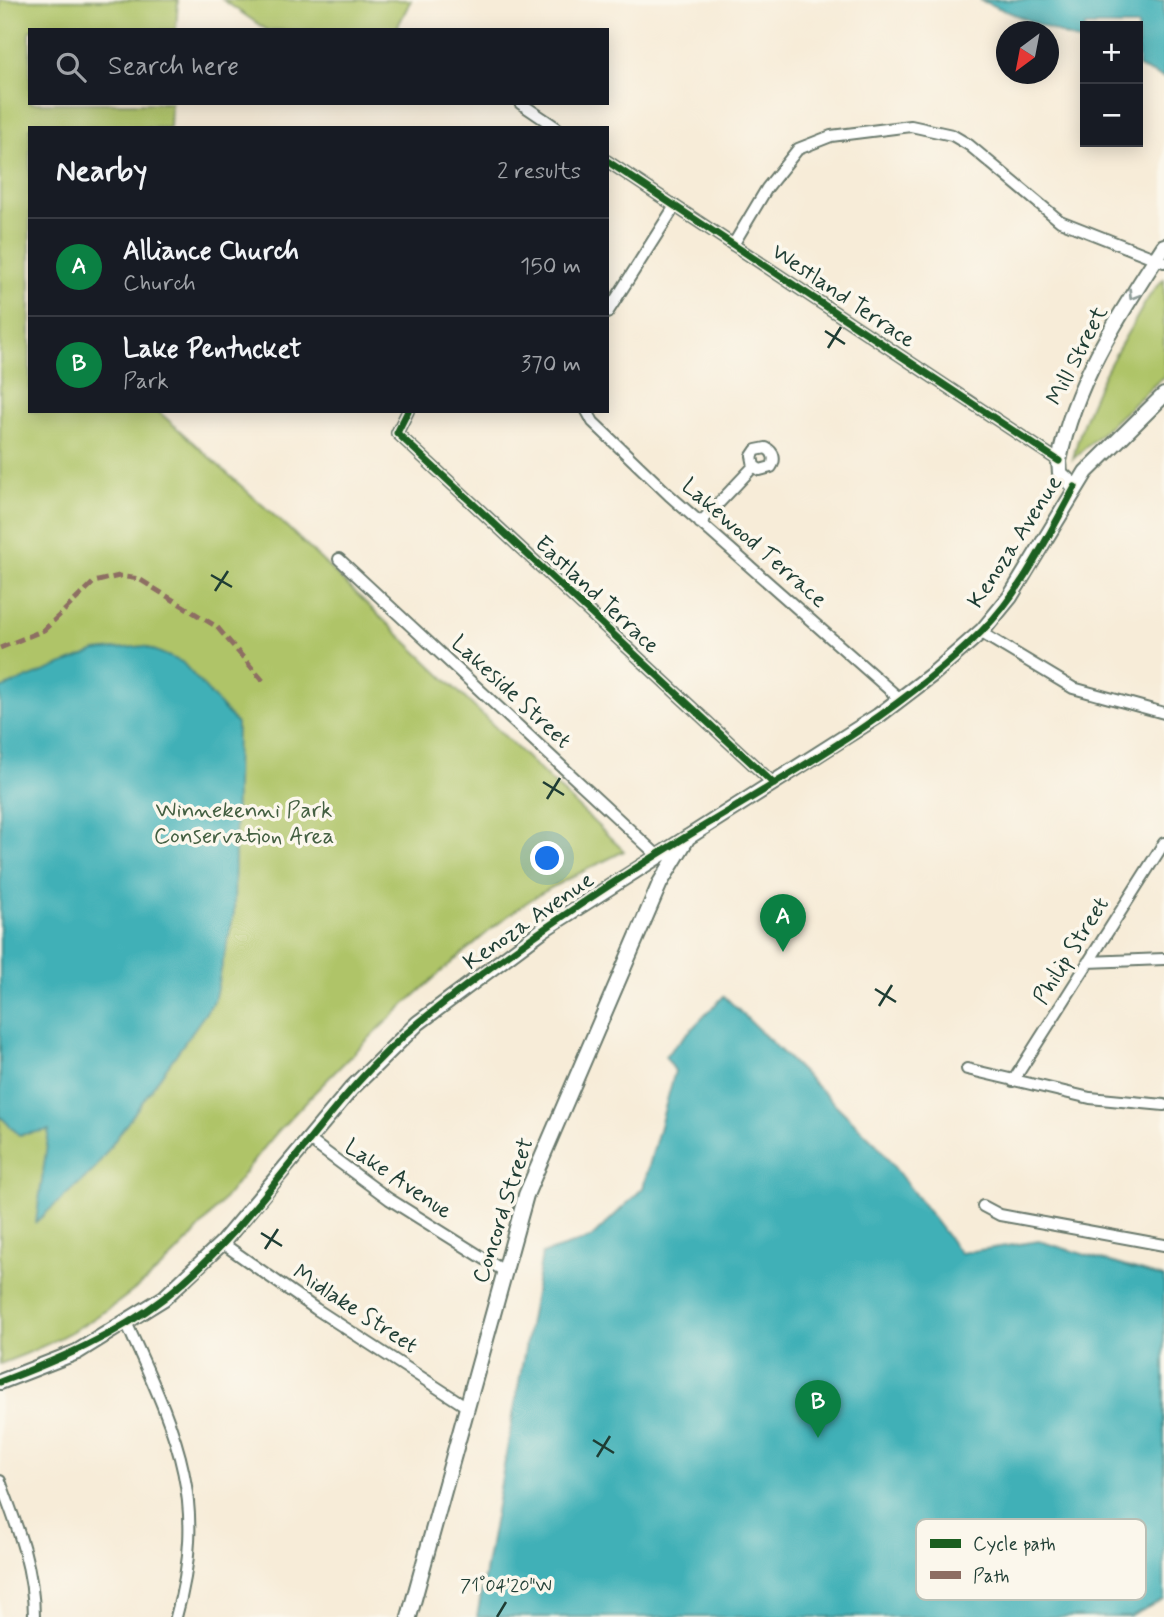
<!DOCTYPE html>
<meta charset="utf-8">
<style>
:root{--surface:#171b24;--page:#242831;--text:#f1f3f6;--muted:#9ea1a6;--line:#363941;--accent:#0b8043}
body{margin:0;font-family:Mynerve,sans-serif;background:var(--page);color:var(--text)}
.controls{position:absolute;right:21px;top:21px;display:grid;overflow:hidden;border-radius:0px;box-shadow:0 4px 18px #0003}
.controls button{width:63px;height:63px;display:grid;place-items:center;padding:0;border:0;border-bottom:2px solid var(--line);background:var(--surface);color:var(--text);font:35px sans-serif}
.compass{position:absolute;left:996px;top:21px;width:63px;height:63px;border-radius:50%;background:var(--surface);box-shadow:0 4px 18px #0003;rotate:212deg}
.you{position:absolute;left:548px;top:859px;width:24px;height:24px;margin:-18px;border:5px solid #fff;border-radius:50%;background:#1a73e8;box-shadow:0 0 0 10px #1a73e833}
.badge{display:grid;place-items:center;width:46px;height:46px;border-radius:50%;background:var(--accent);color:#fff;font-size:23px;font-weight:700}
.pin{position:absolute;translate:-50% -58px;filter:drop-shadow(0 2px 4px #0008)}
.pin::after{content:'';position:absolute;top:37px;width:24px;height:21px;background:inherit;clip-path:polygon(0 0,100% 0,50% 100%)}
.list{margin:0;padding:0;list-style:none}
h2{display:flex;justify-content:space-between;align-items:center;height:91px;margin:0;padding:0 28px;font-size:30px}
h2 small{font-size:23px;font-weight:400;color:var(--muted)}
.list li{display:grid;grid-template-columns:46px 1fr auto;gap:21px;align-items:center;box-sizing:border-box;height:98px;padding:0 28px;border-top:2px solid var(--line)}
.list b{display:block;font-size:26px;white-space:nowrap}
.list p{margin:0;font-size:23px;white-space:nowrap;color:var(--muted)}
.list em{font-size:23px;font-style:normal;color:var(--muted)}
.icon{flex:none;width:38px;height:38px;fill:none;stroke:currentColor;stroke-width:2;stroke-linecap:round;stroke-linejoin:round}
.map{position:relative;flex:none;width:1164px;height:1617px;overflow:hidden}
.search{position:absolute;background:var(--surface);box-shadow:0 4px 18px #0003;left:28px;top:28px;width:581px;height:77px;display:flex;align-items:center;gap:18px;box-sizing:border-box;padding:0 24px;border-radius:0px;color:var(--muted);font-size:26px}
.panel{position:absolute;background:var(--surface);box-shadow:0 4px 18px #0003;left:28px;top:126px;width:581px;height:287px;border-radius:0px}
.map>svg:first-child{display:block}
.green{fill:#afc468;stroke:#67804e;stroke-width:2}
.water{fill:#3fb0b7;stroke:#2f7676;stroke-width:2}
.lines{fill:none;stroke-linecap:round;stroke-linejoin:round}
.minor-casing{stroke:#6b7a6d;stroke-width:14}
.major-casing{stroke:#6b7a6d;stroke-width:18}
.minor{stroke:#fff;stroke-width:10}
.major{stroke:#fff;stroke-width:14}
.quiet{stroke:#8d6e63;stroke-width:5;stroke-dasharray:10 5;stroke-linecap:butt}
.cycleway-casing{stroke:#fbf7ec;stroke-width:11}
.cycleway{stroke:#1b5e20;stroke-width:7}
.oneway{stroke:#8f9e9a}
.ticks{fill:none;stroke:#1f3d34;stroke-width:2.5}
.labels{text-anchor:middle;stroke-width:7;stroke-linejoin:round;paint-order:stroke}
.street-label{font-size:23px;fill:#1f3d34;stroke:#fbf7ec}
.park-label{font-size:23px;fill:#435f41;stroke:#fbf7ec}
.key{fill:#fbf7ec;stroke:#b9bfb5;stroke-width:2}
.key-label{font-size:19px;fill:#1f3d34}
.ticks-label{font-size:18px;text-anchor:middle;fill:#1f3d34;stroke:#fbf7ec;stroke-width:7;stroke-linejoin:round;paint-order:stroke}
</style>
<div class="map">
<svg width="1164" height="1617" viewBox="0 0 1164 1617">
<rect width="100%" height="100%" fill="#fbf7ec"/>
<filter id="ink" filterUnits="userSpaceOnUse"><feTurbulence type="fractalNoise" baseFrequency=".0143" numOctaves="2"/><feDisplacementMap in="SourceGraphic" scale="14" xChannelSelector="R" yChannelSelector="G"/><feConvolveMatrix kernelMatrix="1 2 1 2 8 2 1 2 1" color-interpolation-filters="sRGB"/></filter>
<filter id="wash" filterUnits="userSpaceOnUse"><feTurbulence type="fractalNoise" baseFrequency=".00686" numOctaves="4" result="noise"/><feDisplacementMap in="SourceGraphic" scale="28" xChannelSelector="R" yChannelSelector="G"/><feGaussianBlur stdDeviation="1.57" result="paint"/><feColorMatrix in="noise" values="0 0 0 0 0 0 0 0 0 0 0 0 0 0 0 0 0 1.4 0 .05"/><feComposite in="paint" operator="in"/></filter>
<g filter="url(#wash)">
<rect width="100%" height="100%" fill="#f7ecd8"/>
<path class="green" d="M0,0H178L176,30H30V103H171L170,128H30V411H158L288,528L624,851C595,866 563,880 535,897C502,918 473,945 443,970C386,1020 332,1073 280,1129C255,1157 234,1188 210,1216C154,1284 83,1334 0,1364Z
M223,0H411L396,30H267Z
M1164,279V376L1073,459C1084,409 1107,367 1133,324C1142,309 1151,290 1164,279Z"/>
<path class="water" d="M980,0H1164V78L1138,67V26H1085V44Z
M144,646L182,662L237,724L234,913L214,1001L93,1171L36,1222L49,1130L19,1135L0,1116V689L96,651Z
M724,996L877,1145L960,1253L1039,1241L1164,1278V1599L1130,1617H477L542,1254L591,1238L643,1188L675,1071L665,1056Z"/>
</g>
<g filter="url(#ink)">
<g class="lines">
<g class="minor-casing">
<path id="minor" d="M520,103L557,128
M607,161L1059,461
M733,245L767,188L798,149L831,136L911,126L952,135L969,145L1060,221L1164,262
M607,313L675,206
M408,411L397,433L774,784
M587,411L593,422L669,495L900,699
M700,523L754,466L760,470L771,467C776,460 774,452 766,448L756,450L752,456L754,466
M339,559L657,855
M980,632L1073,688L1164,713
M1088,962L1164,959
M967,1069L1090,1098L1164,1105
M1013,1081L1164,843
M308,1139L389,1199L504,1271
M983,1206L1000,1215L1164,1245
M222,1243L316,1309L467,1407
M126,1322C174,1429 210,1497 176,1617
M0,1481C17,1526 34,1568 34,1617"/>
</g>
<g class="major-casing">
<path id="major" d="M1075,487L1060,473L1059,461C1075,380 1120,314 1164,246
M0,1382L77,1352L164,1298L222,1243L351,1089L418,1023L544,929L878,716L933,674L983,630L1010,597L1086,472L1164,395
M409,1617L526,1195L660,883L688,837"/>
</g>
<use href="#minor" class="minor"/>
<use href="#major" class="major"/>
<path class="quiet" d="M0,648L44,630L94,582L119,576L139,579L217,627L264,682"/>
<g class="cycleway-casing">
<path id="cycleway" d="M607,161L1059,461
M408,411L397,433L774,784
M0,1382C58,1360 115,1336 164,1298C264,1220 323,1101 421,1021C504,954 593,894 684,838C786,776 897,716 982,631C1022,591 1048,536 1075,487"/>
</g>
<use href="#cycleway" class="cycleway"/>
</g>
<defs><path id="oneway-chevron" d="M-2-3.5L2.5 0L-2 3.5" fill="none" stroke-width="1.6" stroke-linecap="round" stroke-linejoin="round" transform="scale(1.75)"/></defs>
<use class="oneway" href="#oneway-chevron" transform="translate(1133 295) rotate(122)"/>
</g>
<path class="ticks" d="M825,331L845,344M828,348L841,327M211,575L232,587M215,591L228,571M543,782L564,795M547,799L560,778M875,989L896,1002M879,1006L892,985M261,1233L282,1246M265,1249L278,1229M593,1440L614,1453M597,1457L610,1436M497,1617L506,1602"/>
<g class="labels">
<g class="street-label">
<text transform="translate(844 295) rotate(34)" y="8">Westland Terrace</text>
<text transform="translate(1076 355) rotate(-63)" y="8">Mill Street</text>
<text transform="translate(1014 541) rotate(-57)" y="8">Kenoza Avenue</text>
<text transform="translate(755 542) rotate(41)" y="8">Lakewood Terrace</text>
<text transform="translate(598 594) rotate(43)" y="8">Eastland Terrace</text>
<text transform="translate(512 691) rotate(43)" y="8">Lakeside Street</text>
<text transform="translate(528 920) rotate(-35)" y="8">Kenoza Avenue</text>
<text transform="translate(1070 950) rotate(-58)" y="8">Philip Street</text>
<text transform="translate(399 1178) rotate(34)" y="8">Lake Avenue</text>
<text transform="translate(502 1210) rotate(-72)" y="8">Concord Street</text>
<text transform="translate(356 1308) rotate(33)" y="8">Midlake Street</text>
</g>
<g class="park-label">
<text x="244" y="817">Winnekenni Park<tspan x="244" dy="26">Conservation Area</tspan></text>
</g>
</g>
<rect x="916" y="1519" width="230" height="81" rx="10" class="key"/>
<rect x="930" y="1539" width="31" height="9" fill="#1b5e20"/>
<rect x="930" y="1571" width="31" height="8" fill="#8d6e63"/>
<g class="key-label">
<text x="973" y="1550">Cycle path</text>
<text x="973" y="1582">Path</text>
</g>
<g class="ticks-label">
<text x="506" y="1591">71°04'20"W</text>
</g>
</svg>
<div class="controls">
<button>+</button>
<button>−</button>
</div>
<svg class="compass" viewBox="-18 -18 36 36"><path d="M0-13l5 13h-10z" fill="#e53935"/><path d="M0 13l5-13h-10z" fill="#9ea1a6"/></svg>
<div class="you"></div>
<div class="pin badge" style="left:783px;top:952px">A</div>
<div class="pin badge" style="left:818px;top:1438px">B</div>
<div class="search"><svg class="icon" aria-label="search" viewBox="0 0 24 24"><circle cx="10" cy="10" r="6"/><path d="M15 15l6 6"/></svg>Search here</div>
<section class="panel">
<h2>Nearby<small>2 results</small></h2>
<ul class="list">
<li><span class="badge">A</span><div><b>Alliance Church</b><p>Church</p></div><em>150 m</em></li>
<li><span class="badge">B</span><div><b>Lake Pentucket</b><p>Park</p></div><em>370 m</em></li>
</ul>
</section>
</div>
